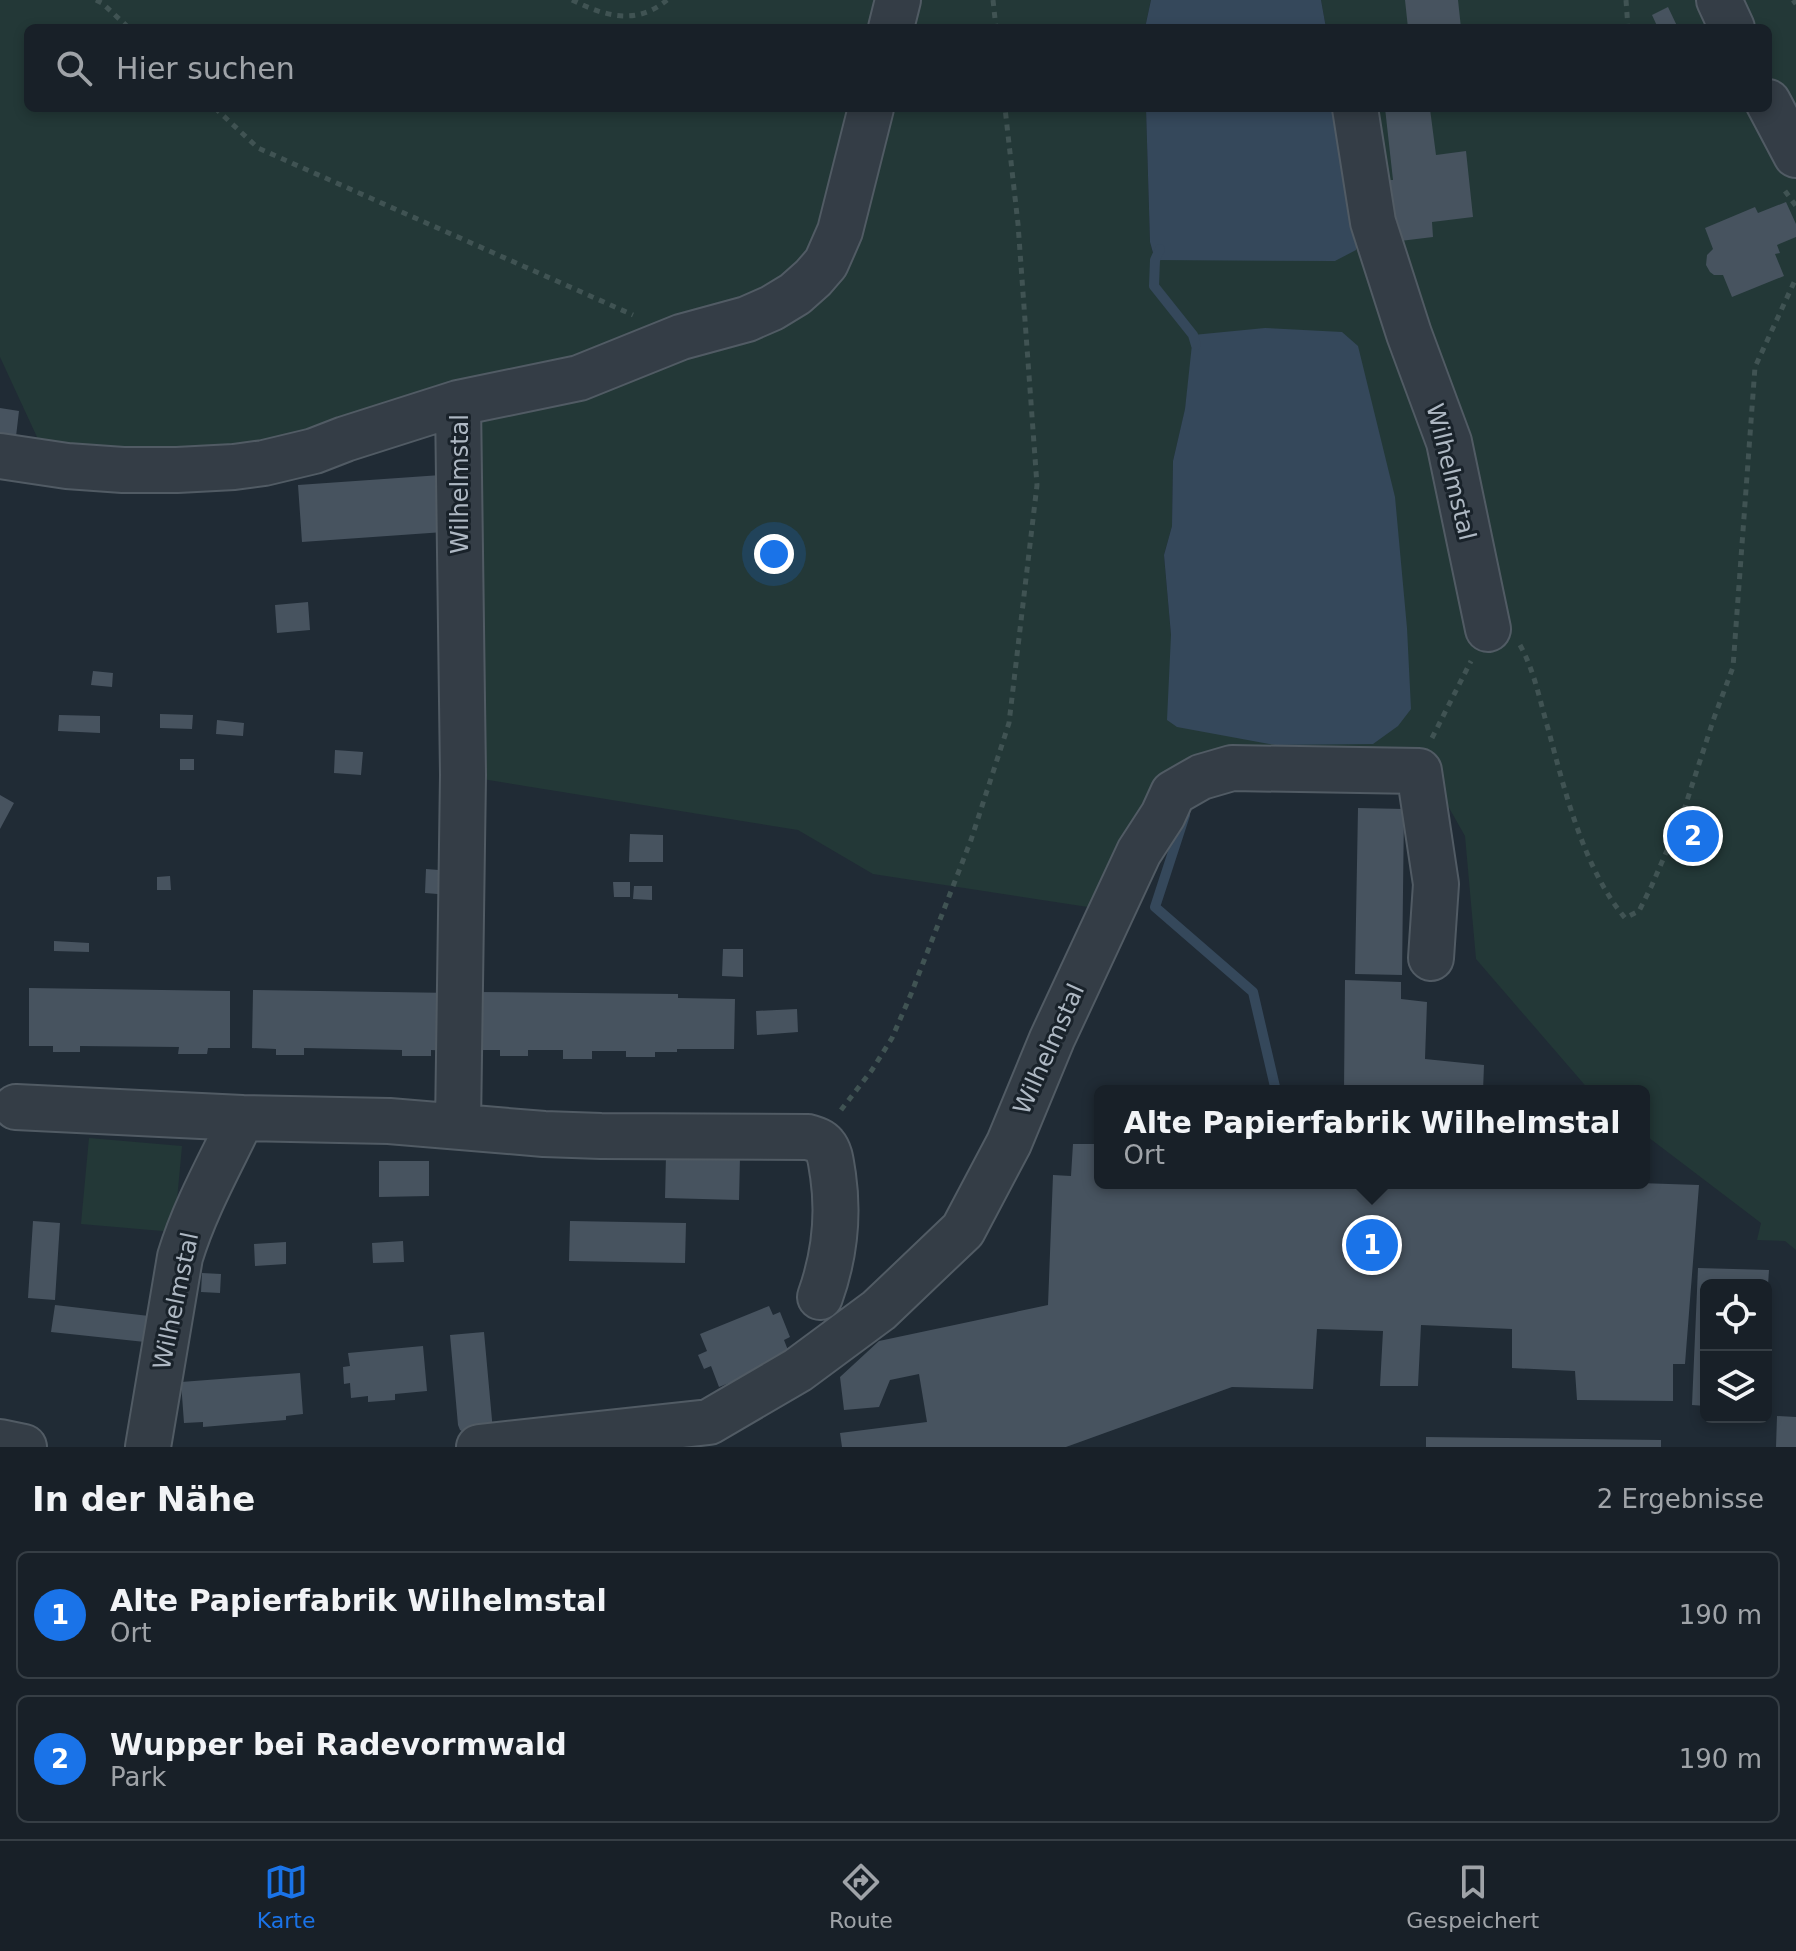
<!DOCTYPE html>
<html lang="de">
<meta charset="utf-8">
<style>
:root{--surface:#182028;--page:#212830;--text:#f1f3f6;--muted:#9fa3a8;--line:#363e45;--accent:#1a73e8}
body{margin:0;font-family:"DejaVu Sans",sans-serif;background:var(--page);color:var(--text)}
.controls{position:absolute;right:24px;bottom:24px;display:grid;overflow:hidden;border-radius:12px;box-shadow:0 4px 12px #0003}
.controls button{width:72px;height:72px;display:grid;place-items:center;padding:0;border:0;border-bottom:2px solid var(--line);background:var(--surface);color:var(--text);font:40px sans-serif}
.you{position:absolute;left:774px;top:554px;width:28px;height:28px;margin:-20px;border:6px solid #fff;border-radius:50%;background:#1a73e8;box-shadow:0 0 0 12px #1a73e833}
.badge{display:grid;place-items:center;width:52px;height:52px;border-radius:50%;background:var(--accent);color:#fff;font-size:26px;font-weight:700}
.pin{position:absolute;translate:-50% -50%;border:4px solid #fff;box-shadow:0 2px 8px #0006}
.popup{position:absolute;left:1094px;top:1085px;width:556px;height:104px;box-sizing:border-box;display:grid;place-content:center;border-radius:12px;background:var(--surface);filter:drop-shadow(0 2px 6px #0005);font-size:26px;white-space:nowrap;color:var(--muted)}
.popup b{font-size:30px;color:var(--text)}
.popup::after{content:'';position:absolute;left:50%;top:100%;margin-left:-16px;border:16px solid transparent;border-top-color:var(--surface)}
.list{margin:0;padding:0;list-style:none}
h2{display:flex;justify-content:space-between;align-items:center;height:104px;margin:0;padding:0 32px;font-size:34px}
h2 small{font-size:26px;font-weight:400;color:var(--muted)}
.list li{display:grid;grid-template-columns:52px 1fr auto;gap:24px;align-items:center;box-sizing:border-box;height:128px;margin:0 16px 16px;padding:0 16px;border:2px solid var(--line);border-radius:12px}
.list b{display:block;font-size:30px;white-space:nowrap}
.list p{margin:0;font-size:26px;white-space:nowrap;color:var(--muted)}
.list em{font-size:26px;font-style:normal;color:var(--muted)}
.icon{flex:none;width:44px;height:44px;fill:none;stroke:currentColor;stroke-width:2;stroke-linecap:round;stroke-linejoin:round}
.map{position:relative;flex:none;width:1796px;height:1447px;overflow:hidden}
.search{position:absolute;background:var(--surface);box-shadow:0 4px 12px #0003;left:24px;right:24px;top:24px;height:88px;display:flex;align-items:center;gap:20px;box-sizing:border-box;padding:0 28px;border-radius:12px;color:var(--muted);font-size:30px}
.sheet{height:392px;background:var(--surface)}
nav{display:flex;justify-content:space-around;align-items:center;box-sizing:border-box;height:112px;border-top:2px solid var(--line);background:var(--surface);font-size:22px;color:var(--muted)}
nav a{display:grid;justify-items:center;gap:4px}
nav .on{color:var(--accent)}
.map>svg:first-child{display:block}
.green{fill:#233837;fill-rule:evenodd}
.water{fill:#35485b}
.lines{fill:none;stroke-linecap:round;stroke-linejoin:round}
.stream{stroke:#35485b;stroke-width:10}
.building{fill:#47535f}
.minor-casing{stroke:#515b64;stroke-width:48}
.path{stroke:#405353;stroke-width:5;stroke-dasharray:6 6;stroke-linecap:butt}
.minor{stroke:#343d46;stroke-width:44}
.labels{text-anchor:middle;stroke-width:6;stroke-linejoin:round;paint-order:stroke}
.street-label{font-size:24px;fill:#aeb8c3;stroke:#19222a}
</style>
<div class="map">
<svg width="1796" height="1447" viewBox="0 0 1796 1447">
<rect width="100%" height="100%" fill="#202b35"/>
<path class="green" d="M0,0H1151L1145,28H28V108H1146L1150,242L1155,260L1339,108H1768V28H1326L1321,0H1796V1250L1785,1241L1757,1240L1761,1223L1644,1134V1091H1590L1476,959L1465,836L1435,783L1222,760L1101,909L873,874L798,830L476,778L469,415L323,440L35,456L37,437L0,357ZM1194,335L1171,635L1164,555L1172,526L1173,461L1185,410Z
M89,1138L182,1146L174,1232L81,1224Z"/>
<path class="water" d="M1151,0H1321L1326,28H1145Z
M1146,108H1339L1359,224L1356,250L1335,261L1155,260L1150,242Z
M1265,328L1342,332L1358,346L1395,497L1407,628L1411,709L1398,726L1373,744L1275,745L1177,727L1167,720L1171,635L1164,555L1172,526L1173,461L1185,409L1193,335Z"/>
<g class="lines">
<path class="stream" d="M1160,249L1155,260L1154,286L1193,335L1196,345
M1185,815L1155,907L1253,992L1276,1091"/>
</g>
<path class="building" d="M1405,0H1458L1461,28H1408Z
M1668,7L1678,28H1658L1652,15Z
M1385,108H1418V111L1430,109L1436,155L1466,151L1473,217L1432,222L1433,237L1392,242L1385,180H1393Z
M1786,202L1796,224V237L1777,245L1780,253L1775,254L1784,276L1732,297L1723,275H1714L1710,272L1706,265L1707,255L1713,249L1705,228L1755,207L1758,213Z
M0,408L19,411L15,445L0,443Z
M441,475L444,532L302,542L298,485Z
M308,602L310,630L277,633L275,605Z
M93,671L113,673L112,687L91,685Z
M160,714L193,715L192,729L160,728Z
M59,715L100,716V733L58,731Z
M217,720L244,723L243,736L216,734Z
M335,750L363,752L361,775L334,773Z
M180,759H194V770H180Z
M0,795L14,803L0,829Z
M1358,808L1404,809L1402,975L1355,974Z
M630,834L663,835V862H629Z
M426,869L452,871L450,895L425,893Z
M170,876L171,890H157V877Z
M613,882H630V897H614Z
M634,886H652V900L633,899Z
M54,941L89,943V952L54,951Z
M723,949H743V977L722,976Z
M1345,980L1401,982V999L1427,1002L1425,1059L1484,1065L1483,1091H1344Z
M29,988L230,991V1048H208L207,1054H178L179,1047L80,1046V1052H53V1046H29Z
M253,990L454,993L453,1051L431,1050V1056H402V1050L304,1048V1055H276V1049L252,1048Z
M477,992L678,994V998L735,999L734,1049H677V1052H655V1057H626V1051H592V1059H563V1050H528V1056H500V1050H476Z
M797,1009L798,1032L757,1035L756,1011Z
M1073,1144H1100V1183H1639L1699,1185L1685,1364H1673V1401L1577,1400L1575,1371L1512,1368V1329L1421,1325L1418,1386H1380L1383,1331L1317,1329L1313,1389L1232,1387L1066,1447H842L840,1433L927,1422L919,1374L890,1380L879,1407L844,1410L840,1377L879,1341L1048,1305L1053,1175L1071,1176Z
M666,1155L740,1157L739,1200L665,1198Z
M379,1161H429V1196L379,1197Z
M33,1221L60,1223L55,1300L28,1298Z
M570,1221L686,1223L685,1263L569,1261Z
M403,1241L404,1262L373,1263L372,1243Z
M286,1242V1264L255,1266L254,1244Z
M1698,1268L1769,1270L1768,1285H1706V1406L1692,1405Z
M202,1273L221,1274L220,1293L201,1292Z
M55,1305L149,1316L145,1342L51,1332Z
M769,1306L773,1315L780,1312L790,1337L784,1340L791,1358L719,1387L711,1366L704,1369L698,1355L707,1351L700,1334Z
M484,1332L493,1431L465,1433L460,1430L458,1425L450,1335Z
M423,1346L427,1391L395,1394V1400L368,1402V1396L351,1398L350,1383L344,1384L343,1367L350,1366L348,1353Z
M300,1373L303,1414L286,1416V1420L203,1427V1422L184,1423L181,1382Z
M1777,1416L1796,1417V1447H1776Z
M1426,1437L1661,1440V1447H1426Z"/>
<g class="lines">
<g class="minor-casing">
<path id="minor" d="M1719,0L1732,28
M891,28L898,0
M1768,102L1796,155
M1355,108L1373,222L1409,334L1449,442L1488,629
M0,456L67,466L123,470H177L234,467L264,463L314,451L345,439L458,403L579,378L681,337L747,319L772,308L795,294L813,278L826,263L840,231L871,108
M16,1107L242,1118L389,1121L544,1134L601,1136L808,1137C814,1139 820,1140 824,1145C831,1153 831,1165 833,1175C839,1217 834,1258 820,1297
M458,1126L463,775L458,403
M0,1442L24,1447
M148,1447L180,1257C195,1208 220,1164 242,1118
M479,1447L709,1422L798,1370L879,1310L963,1230L1009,1143L1052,1039L1139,852L1163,815L1173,793L1201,777L1232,768L1419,771L1436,884L1431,958"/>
</g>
<path class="path" d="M96,0L102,3L129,28
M572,0C605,16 636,26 667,0
M993,0L996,28
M1626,0L1628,28
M1793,0L1796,4
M215,108L258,148L633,315
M1785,191L1796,206
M1520,645C1535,672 1540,702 1549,732C1565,792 1584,869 1625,918L1639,911L1652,885L1682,816L1714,718L1733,667L1755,367L1796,278
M1432,738L1471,661
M841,1110L872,1070L892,1038L911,994L971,840L1009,723L1037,485L1018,224L1005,108"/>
<use href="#minor" class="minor"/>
</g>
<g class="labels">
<g class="street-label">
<text transform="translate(1451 472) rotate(76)" y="8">Wilhelmstal</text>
<text transform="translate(460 484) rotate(-90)" y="8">Wilhelmstal</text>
<text transform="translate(1049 1049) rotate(-66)" y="8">Wilhelmstal</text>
<text transform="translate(176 1301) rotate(-78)" y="8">Wilhelmstal</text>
</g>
</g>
</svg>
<div class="controls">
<button><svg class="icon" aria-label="locate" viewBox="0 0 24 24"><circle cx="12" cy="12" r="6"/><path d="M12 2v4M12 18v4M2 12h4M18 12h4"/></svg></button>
<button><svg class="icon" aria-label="layers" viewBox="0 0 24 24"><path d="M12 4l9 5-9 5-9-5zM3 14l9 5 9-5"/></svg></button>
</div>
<div class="you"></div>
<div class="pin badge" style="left:1372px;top:1245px">1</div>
<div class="popup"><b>Alte Papierfabrik Wilhelmstal</b>Ort</div>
<div class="pin badge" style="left:1693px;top:836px">2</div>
<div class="search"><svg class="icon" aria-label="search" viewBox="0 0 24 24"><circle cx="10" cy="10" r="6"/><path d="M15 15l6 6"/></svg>Hier suchen</div>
</div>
<section class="sheet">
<h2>In der Nähe<small>2 Ergebnisse</small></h2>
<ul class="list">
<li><span class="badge">1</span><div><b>Alte Papierfabrik Wilhelmstal</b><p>Ort</p></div><em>190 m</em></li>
<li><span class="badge">2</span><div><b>Wupper bei Radevormwald</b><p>Park</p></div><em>190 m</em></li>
</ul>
</section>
<nav>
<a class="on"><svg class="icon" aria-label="map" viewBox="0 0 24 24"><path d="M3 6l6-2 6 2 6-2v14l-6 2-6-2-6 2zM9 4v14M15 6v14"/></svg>Karte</a>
<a><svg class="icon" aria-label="directions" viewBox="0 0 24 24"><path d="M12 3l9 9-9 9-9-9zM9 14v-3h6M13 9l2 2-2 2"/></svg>Route</a>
<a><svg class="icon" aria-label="saved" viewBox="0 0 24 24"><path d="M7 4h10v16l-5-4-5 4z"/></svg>Gespeichert</a>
</nav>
